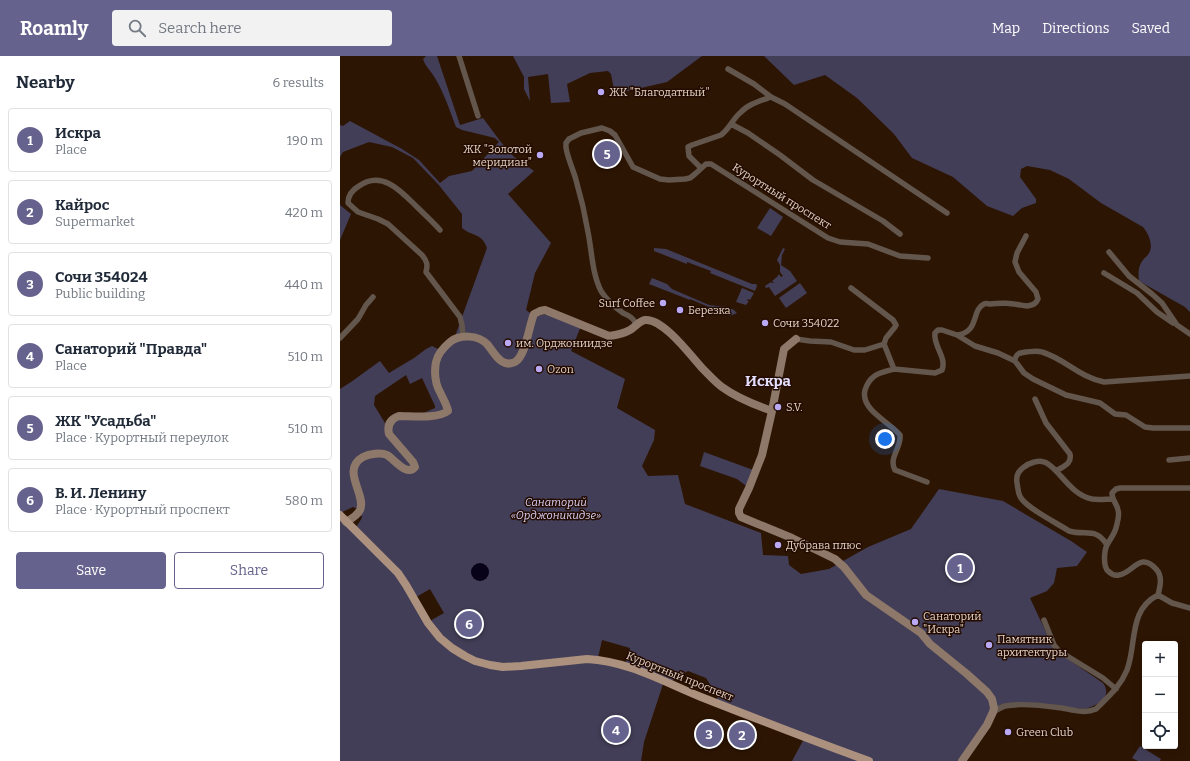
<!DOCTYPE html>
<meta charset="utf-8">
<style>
:root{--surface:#fff;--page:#f2f2f3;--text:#1f2937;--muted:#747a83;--line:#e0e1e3;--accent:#65638d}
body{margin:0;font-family:Bitter,serif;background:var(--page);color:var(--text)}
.controls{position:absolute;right:12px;bottom:12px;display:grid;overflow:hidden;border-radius:4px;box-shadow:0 2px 10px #0003}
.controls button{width:36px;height:36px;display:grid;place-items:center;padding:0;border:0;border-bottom:1px solid var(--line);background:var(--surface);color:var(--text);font:20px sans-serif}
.you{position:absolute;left:545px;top:383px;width:14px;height:14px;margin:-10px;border:3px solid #fff;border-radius:50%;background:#1a73e8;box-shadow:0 0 0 6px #1a73e833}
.badge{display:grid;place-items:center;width:26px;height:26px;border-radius:50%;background:var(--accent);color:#fff;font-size:13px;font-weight:700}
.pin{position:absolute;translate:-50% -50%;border:2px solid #fff;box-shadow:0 1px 4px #0006}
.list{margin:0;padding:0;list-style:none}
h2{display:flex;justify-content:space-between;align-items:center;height:52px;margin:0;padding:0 16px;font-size:17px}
h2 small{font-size:13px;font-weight:400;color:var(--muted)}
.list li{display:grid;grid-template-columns:26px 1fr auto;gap:12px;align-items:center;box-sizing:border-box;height:64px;margin:0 8px 8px;padding:0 8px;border:1px solid var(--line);border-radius:4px}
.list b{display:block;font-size:15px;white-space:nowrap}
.list p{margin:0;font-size:13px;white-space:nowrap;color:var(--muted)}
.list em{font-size:13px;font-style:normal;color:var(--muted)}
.actions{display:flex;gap:8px;padding:12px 16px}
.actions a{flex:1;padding:9px 0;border:1px solid var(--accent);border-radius:4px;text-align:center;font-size:14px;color:var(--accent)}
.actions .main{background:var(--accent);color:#fff}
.icon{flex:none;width:22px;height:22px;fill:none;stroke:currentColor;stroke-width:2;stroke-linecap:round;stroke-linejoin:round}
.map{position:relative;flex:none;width:850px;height:705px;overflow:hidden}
header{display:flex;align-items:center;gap:24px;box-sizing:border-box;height:56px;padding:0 20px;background:var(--accent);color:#fff}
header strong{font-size:19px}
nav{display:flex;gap:22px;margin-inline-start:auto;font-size:14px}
.search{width:280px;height:36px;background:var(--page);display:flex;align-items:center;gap:10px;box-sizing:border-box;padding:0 14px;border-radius:4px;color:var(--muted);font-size:15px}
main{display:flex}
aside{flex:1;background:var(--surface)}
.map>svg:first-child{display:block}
.green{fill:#433e57;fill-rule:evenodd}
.water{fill:#070218}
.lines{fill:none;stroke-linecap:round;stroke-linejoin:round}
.street{stroke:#63564d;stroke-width:5.5}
.secondary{stroke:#8d7869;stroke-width:8}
.primary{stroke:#ac917f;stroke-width:8}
.poi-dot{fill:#baaaf6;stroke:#230b00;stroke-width:1.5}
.labels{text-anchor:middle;stroke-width:3;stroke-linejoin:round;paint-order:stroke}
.poi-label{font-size:11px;fill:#e3d2c6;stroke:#230b00;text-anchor:start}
.street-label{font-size:11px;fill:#e3d2c6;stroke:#230b00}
.park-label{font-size:11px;font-style:italic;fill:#d9d3f7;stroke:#230b00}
.district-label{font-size:15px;font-weight:bold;fill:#e4dffd;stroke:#230b00}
</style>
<header>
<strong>Roamly</strong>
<div class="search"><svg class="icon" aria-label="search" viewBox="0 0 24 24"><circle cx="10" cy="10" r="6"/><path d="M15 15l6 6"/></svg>Search here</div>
<nav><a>Map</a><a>Directions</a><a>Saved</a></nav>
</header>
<main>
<aside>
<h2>Nearby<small>6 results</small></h2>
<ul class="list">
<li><span class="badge">1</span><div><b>Искра</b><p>Place</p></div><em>190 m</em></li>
<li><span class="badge">2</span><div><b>Кайрос</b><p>Supermarket</p></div><em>420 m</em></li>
<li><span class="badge">3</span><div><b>Сочи 354024</b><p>Public building</p></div><em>440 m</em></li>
<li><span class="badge">4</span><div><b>Санаторий &quot;Правда&quot;</b><p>Place</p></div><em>510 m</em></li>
<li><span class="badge">5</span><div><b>ЖК &quot;Усадьба&quot;</b><p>Place · Курортный переулок</p></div><em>510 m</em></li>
<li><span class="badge">6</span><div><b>В. И. Ленину</b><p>Place · Курортный проспект</p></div><em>580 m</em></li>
</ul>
<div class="actions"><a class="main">Save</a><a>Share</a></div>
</aside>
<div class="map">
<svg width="850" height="705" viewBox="0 0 850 705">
<rect width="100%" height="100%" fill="#2d1503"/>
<path class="green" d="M86,0H97L120,69L143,62L160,85L174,101L194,115L168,138L211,187L195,217L186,254L196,261C211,253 227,264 241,270L231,295L285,323L277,352L315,374L314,384L302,410L308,420L338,419L345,448L421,477L423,499L448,500L449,509L461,518L489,513L528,491L571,473L599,433L663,445L731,485L747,496L737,510L717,512L714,527L707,535L690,542L712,589L716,595L763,627C773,641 758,649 745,653L674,648L654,655L622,705H452L465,681L376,644L378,641L366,622L348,615L331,625H324L304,686L301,705H0V460L14,474L22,462L20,454L13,451L0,457V333L11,326L40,305L49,317L74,302L86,293L92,290L98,293L99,297L114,283L147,192C142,177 133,181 122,172V158L98,128L73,102L52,91L29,86L3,96L0,101V69L3,70L10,65L62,93L79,104L100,127L109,120L132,115L159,86L155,82L122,74L116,71C110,55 104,37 95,22C91,15 85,10 83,3ZM66,319L70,328L82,322L95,350V352L81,358L54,362L48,372L34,349L35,340ZM90,533L104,557L88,566L73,543ZM262,584L290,592L285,608L258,602Z
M173,0H362L327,26L283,36L274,34L271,18L268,15L250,17L227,28L230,46L211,47L208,18L188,21L190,45L184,33V21Z
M424,0H850V256L845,251L799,225C798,218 798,210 803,204C804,202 808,200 809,197C814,189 808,177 803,171L761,147L729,123L710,114L687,110L681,113L680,121L696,143V147L682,152L673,160L647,150L613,121L572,102L554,78L517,42L485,19L454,29Z
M0,149L11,158L0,184Z
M430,152L443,161L431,180L417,172Z
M314,192L326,193L412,228H416L417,230L415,235L370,217L371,215L347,206V208L314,195Z
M443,192L445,193L442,199L441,209L450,215L457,225L435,240L429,231L426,232L425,230L431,226L432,227H434L432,225L437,221L439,218L441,221L443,220L440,216V209L437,204Z
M312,222L327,228L332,233L369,249L387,251L394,254L397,257L390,260L350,243V244L309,228Z
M460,227L467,237L446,252L439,242Z
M402,232L414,237L410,244L408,243L407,245H409L406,249L396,246Z
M364,396L416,415L409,432L397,423L360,410Z
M800,690L821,703L820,705H798L792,702Z"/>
<path class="water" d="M131 516a9 9 0 1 1 18 0a9 9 0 1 1-18 0Z"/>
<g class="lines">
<path class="street" d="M119,0L138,60
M388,13L414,28L431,41
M391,68L408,77L440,99L473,124L543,165L560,178
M361,112L349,100L348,91L352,89L381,79C389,73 393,63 400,57C408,48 420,45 431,41L445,48L607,157
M100,174C93,166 84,158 76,150C61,135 42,114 19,130C12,134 8,139 8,147L18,156L38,163L48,168L82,199C87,205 88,209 86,216L120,261L122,269L123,281
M769,196L789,220L812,238L822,247L837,269L850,278
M764,217L797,237L817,256L833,267
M297,269C293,262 290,260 283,257C276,252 266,243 261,235C252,217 252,196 248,176C245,158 241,141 236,124C233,113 228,103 226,92V87L229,83L241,77L262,72L270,75L275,79L293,111L320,123L329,124L345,123L350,122L355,118L366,108H371L488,182L500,186L528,188L560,200L588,202
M617,279C640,276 631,254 644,248C646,247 648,248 650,248C665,246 673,248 687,250C693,249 696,248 698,243L696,236L679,216L675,206L677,197L686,180
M0,282L18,263L26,249L33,241
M456,283L470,285L491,286L514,294H525L544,288L546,282L555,271L556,269L553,264L511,232
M544,288L554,313L595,317L602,314C607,301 593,290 595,277L598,274H602L617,279L635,290L658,297L675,305L684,317L693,323L726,339L760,347L775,358L786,359L805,371L813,372H850
M675,305C675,301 676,299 680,297C686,296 696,294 702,296C725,303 739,321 764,326L850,320
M554,313C540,317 530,318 525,334C520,354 550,366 560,379C562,391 548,402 555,414L587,426
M695,343L706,367L730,398C732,408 724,410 716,415
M829,404L850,402
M767,489C756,471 746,480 729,475C717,467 688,453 681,442C678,438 678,432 677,427C676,421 678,415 684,411C689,407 698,404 704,406C709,407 715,414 718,417C728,428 737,440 752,443C759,444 766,443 773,443
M818,539L832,547L850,552
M704,564L714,589L719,595L763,622L776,633
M653,656C657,654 661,651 665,650C678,647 707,650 722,652C733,654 745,658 756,653C769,640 780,631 787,614C797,588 788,554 818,539C820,531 823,520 816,513C800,495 793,517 779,519C775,520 771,518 768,515C763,510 764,495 767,489C770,483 774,479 776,472C777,467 780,460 778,454C777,448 772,444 772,437L776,433L780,432H850"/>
<path class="secondary" d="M456,283L444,293L432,355L422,399L409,432L399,453V457L401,461L413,466L452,482L495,503L504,511L526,539L581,577L590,588L627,618L647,636L652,643L654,652L653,656L647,669L622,705
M6,466C11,463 17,460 20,454C27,439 0,414 23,401C29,398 41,396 47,399C54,403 67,421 75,411L73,406L49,378C47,369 50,363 59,360C72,360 98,363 108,355C107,349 103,343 101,338C95,328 94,317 96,306C98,297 104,291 110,286C120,278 138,279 147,288C154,296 161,313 175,306C186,300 189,269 194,258L200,255L205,254L269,280C277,279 283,278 290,274C295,271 299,265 305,264C323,262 351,300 362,312C369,319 375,326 382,331C397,342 415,349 432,355"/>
<path class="primary" d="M0,459L58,517L66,529L88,567L100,582L112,592L125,600L135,605L150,609L163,611L181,610L247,603C288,605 324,626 361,641C417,663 473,685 529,705"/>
</g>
<g class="poi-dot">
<circle cx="261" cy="36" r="4"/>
<circle cx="200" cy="99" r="4"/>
<circle cx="323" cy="247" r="4"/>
<circle cx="340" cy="254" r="4"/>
<circle cx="425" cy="267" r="4"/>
<circle cx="168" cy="287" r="4"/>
<circle cx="199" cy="313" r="4"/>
<circle cx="438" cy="351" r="4"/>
<circle cx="438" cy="489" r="4"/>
<circle cx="575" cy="566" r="4"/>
<circle cx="649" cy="589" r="4"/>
<circle cx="668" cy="676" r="4"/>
</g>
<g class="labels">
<g class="poi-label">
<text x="269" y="40">ЖК "Благодатный"</text>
<text x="192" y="97" text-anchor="end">ЖК "Золотой<tspan x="192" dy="13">меридиан"</tspan></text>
<text x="315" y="251" text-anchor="end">Surf Coffee</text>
<text x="348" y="258">Березка</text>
<text x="433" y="271">Сочи 354022</text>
<text x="176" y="291">им. Орджониидзе</text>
<text x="207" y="317">Ozon</text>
<text x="446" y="355">S.V.</text>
<text x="446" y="493">Дубрава плюс</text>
<text x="583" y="564">Санаторий<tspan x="583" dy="13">"Искра"</tspan></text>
<text x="657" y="587">Памятник<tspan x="657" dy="13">архитектуры</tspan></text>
<text x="676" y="680">Green Club</text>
</g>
<g class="street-label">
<text transform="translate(442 140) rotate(32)" y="4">Курортный проспект</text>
<text transform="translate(340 620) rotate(22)" y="4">Курортный проспект</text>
</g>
<g class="park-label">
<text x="216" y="450">Санаторий<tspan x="216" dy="13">«Орджоникидзе»</tspan></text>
</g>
<g class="district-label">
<text x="428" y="330">Искра</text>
</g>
</g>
</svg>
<div class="controls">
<button>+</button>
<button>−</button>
<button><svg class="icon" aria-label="locate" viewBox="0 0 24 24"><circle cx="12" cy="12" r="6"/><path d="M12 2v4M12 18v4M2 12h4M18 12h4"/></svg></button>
</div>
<div class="you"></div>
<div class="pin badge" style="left:620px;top:512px">1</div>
<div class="pin badge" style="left:402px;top:679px">2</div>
<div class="pin badge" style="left:369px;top:678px">3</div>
<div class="pin badge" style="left:276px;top:674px">4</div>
<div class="pin badge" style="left:267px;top:98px">5</div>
<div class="pin badge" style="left:129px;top:568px">6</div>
</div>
</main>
